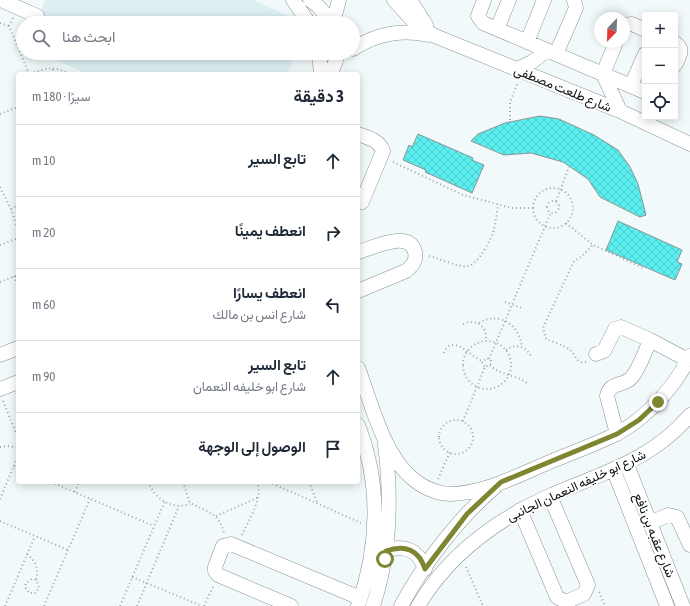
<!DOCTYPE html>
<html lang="ar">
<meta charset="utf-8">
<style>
:root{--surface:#fff;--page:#f2f2f3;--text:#1f2937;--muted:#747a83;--line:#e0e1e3}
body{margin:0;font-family:"Asap Condensed",Vazirmatn,sans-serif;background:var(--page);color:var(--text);direction:rtl}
.controls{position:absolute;right:12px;top:12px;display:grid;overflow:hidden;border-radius:4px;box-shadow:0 2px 10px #0003}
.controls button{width:36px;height:36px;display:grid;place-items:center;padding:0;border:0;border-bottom:1px solid var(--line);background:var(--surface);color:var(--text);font:20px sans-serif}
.compass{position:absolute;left:594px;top:12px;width:36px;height:36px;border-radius:50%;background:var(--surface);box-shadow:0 2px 10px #0003;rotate:203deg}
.stop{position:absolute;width:12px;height:12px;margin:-9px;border:3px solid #7e8631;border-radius:50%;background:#fff}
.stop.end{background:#7e8631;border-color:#fff;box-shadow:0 1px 4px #0008}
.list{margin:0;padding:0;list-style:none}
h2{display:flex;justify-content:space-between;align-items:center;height:52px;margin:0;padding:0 16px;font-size:17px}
h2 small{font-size:13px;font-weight:400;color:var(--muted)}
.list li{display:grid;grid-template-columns:26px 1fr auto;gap:12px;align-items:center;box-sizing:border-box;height:72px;padding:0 16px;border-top:1px solid var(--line)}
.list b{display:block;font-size:15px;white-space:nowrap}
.list p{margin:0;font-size:13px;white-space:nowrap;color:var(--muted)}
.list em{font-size:13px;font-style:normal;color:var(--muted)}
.icon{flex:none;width:22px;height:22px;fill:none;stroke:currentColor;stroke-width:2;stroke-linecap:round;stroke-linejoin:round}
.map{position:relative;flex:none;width:690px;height:606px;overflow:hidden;direction:ltr}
.search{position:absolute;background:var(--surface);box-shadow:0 2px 10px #0003;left:16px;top:16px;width:344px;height:44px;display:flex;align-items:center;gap:10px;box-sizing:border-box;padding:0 14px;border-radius:22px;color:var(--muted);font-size:15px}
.panel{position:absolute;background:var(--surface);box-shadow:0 2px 10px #0003;left:16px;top:72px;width:344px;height:412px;border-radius:4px;direction:rtl}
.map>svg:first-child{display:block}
.built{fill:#deeff3}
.building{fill:url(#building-cross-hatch);stroke:#8d9494}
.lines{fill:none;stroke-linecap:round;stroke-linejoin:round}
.minor-casing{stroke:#8b9293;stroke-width:15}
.path{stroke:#a0a6a7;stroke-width:2;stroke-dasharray:1 3;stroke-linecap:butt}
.minor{stroke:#fff;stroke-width:14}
.route{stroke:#7e8631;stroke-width:5}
.labels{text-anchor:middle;stroke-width:4;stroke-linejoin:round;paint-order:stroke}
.street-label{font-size:13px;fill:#0d1010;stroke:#fff}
</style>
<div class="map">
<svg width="690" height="606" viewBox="0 0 690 606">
<defs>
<pattern id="building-cross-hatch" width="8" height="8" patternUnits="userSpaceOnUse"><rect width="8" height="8" fill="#5beeef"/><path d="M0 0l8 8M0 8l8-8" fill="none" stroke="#4ecbcc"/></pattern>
</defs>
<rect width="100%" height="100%" fill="#f1f9fb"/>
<path class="built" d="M45,0H253L304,23H36Z
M39,53H297L287,74H88Z"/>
<path class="building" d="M540,116L559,119L594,135L618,150L630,167L638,184L646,215L640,217L600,197L588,179L563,162L531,153L504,155L471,141L478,134L505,123Z
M418,134L473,158L472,160L484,165L472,193L425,172L426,170L403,160L409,145L412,147Z
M618,221L682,250L677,262L682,264L675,280L606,250Z"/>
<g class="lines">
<g class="minor-casing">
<path id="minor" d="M1,0L37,16
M293,0L309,23
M310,0L318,6L333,23
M394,0L415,23L435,36L620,111L690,144
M410,0L426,25
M484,0L478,16L483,23L645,92
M333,23L339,0
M624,25L632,24L645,30
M497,29L509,0
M527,42L544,0
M616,42L603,74L620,111
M675,43C685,49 679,57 675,65
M353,49C376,34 401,29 428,35
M319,53L321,74
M556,54L576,8L574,0
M517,69L532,62L547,50
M330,74L336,61L335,53
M631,86L645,54
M358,134C368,138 379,140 383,151L362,202
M358,252C373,248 409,229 415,252C417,261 412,266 406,271L358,291
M596,354L604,351L615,329L621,327L650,340L688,360
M0,355L18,348
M358,368C372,404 384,459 417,482C426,489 440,494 451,494C488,493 524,472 557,459C585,447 616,438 639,419C660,402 678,380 690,356
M0,389L18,382
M617,434L607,396C610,381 624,387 632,377C640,367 645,352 650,340
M627,465L683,606
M614,471L667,606
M520,510L557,597L566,602L584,594L588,585L550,496
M650,523L668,515L677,517L690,545
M386,551C404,544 419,550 425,569
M291,606L218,575L215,571V567L223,546L231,544L360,598
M358,606C379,547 381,484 358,425
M373,606C390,554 392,499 385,445
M401,606C425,562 458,519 496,486
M418,606C449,554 496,520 549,496C602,473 651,461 690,415"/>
</g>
<path class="path" d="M13,18L9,26L29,74
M0,23L9,26
M30,74C49,67 52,66 71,74
M51,74L54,67
M0,114L18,107
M510,120V102L518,82
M393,162L463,195L512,208H532
M0,187L11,209L18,230
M533 208a20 20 0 1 1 40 0a20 20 0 1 1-40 0Z
M556,201L569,167
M547 207a6 6 0 1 1 12 0a6 6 0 1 1-12 0Z
M11,209L18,205
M566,223L593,245L643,268
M0,245L18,238
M429,256C438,258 459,268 468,266C478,265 492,238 494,229C496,221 497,212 498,204
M14,276L18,286
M0,282L18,275
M505,302L522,308
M479,323C499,311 519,324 522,347
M463,324C476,318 487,326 486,340
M463 365a24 24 0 1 1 48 0a24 24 0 1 1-48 0Z
M506,350C516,343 525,346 531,356
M444,353C452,332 472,358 482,361
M489,359L551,212
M586,362C576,364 576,355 570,350C564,345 553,342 546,339L543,328L574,261L581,257L593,245
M490,365C500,376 517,374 528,384
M3,401L18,438
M439 437a17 17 0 1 1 34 0a17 17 0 1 1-34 0Z
M463,421L485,367L491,364V360L487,358L482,362L485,367
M0,447L8,446L18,448
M14,466L18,468
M438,479L450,452
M51,482L154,526
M148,482C155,499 171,510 190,504
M183,482L190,503C208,512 219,513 224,533
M269,482L361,523
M309,482L317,502
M75,492L79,482
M0,499L18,456
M216,516L257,498
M0,521L68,550
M242,535C248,521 264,497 257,482
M27,554C36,561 39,569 36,580L39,587L36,593H29L25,587L26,583L32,579L36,580
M466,567L483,606
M132,577L202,606
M599,592L605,606
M5,606L35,536
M44,606L90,499
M120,606L165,501
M137,606L179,506
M204,606L213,587"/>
<use href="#minor" class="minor"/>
</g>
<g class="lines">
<path class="route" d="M385,559L386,551C405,544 419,550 425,569L467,514L501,482L617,434L639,420L658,402"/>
</g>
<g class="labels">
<g class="street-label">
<text transform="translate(563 88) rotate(22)" y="5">شارع طلعت مصطفى</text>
<text transform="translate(576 485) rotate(-25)" y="5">شارع ابو خليفه النعمان الجانبى</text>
<text transform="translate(655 535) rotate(68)" y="5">شارع عقبه بن نافع</text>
</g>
</g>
</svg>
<div class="controls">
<button>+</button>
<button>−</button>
<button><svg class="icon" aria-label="locate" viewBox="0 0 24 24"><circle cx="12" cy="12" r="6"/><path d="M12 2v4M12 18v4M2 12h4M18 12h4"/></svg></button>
</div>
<svg class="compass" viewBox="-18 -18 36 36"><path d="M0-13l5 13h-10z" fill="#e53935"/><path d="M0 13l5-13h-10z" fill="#747a83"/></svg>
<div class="stop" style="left:385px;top:559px"></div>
<div class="stop end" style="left:658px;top:402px"></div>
<div class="search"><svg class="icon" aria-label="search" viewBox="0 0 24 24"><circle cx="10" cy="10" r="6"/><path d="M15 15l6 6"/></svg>ابحث هنا</div>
<section class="panel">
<h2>3 دقيقة<small>سيرًا · 180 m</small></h2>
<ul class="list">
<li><svg class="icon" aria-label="ahead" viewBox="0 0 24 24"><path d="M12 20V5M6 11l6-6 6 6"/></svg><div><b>تابع السير</b></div><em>10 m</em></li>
<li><svg class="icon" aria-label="right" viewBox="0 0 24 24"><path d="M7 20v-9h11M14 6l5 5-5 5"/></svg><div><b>انعطف يمينًا</b></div><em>20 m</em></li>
<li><svg class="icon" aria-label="left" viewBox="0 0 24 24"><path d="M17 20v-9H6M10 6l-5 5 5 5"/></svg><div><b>انعطف يسارًا</b><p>شارع انس بن مالك</p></div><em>60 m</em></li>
<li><svg class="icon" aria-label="ahead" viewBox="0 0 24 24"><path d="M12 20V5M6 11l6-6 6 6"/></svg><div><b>تابع السير</b><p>شارع ابو خليفه النعمان</p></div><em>90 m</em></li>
<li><svg class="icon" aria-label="arrive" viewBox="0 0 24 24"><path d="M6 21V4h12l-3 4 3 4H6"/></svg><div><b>الوصول إلى الوجهة</b></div></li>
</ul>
</section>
</div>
